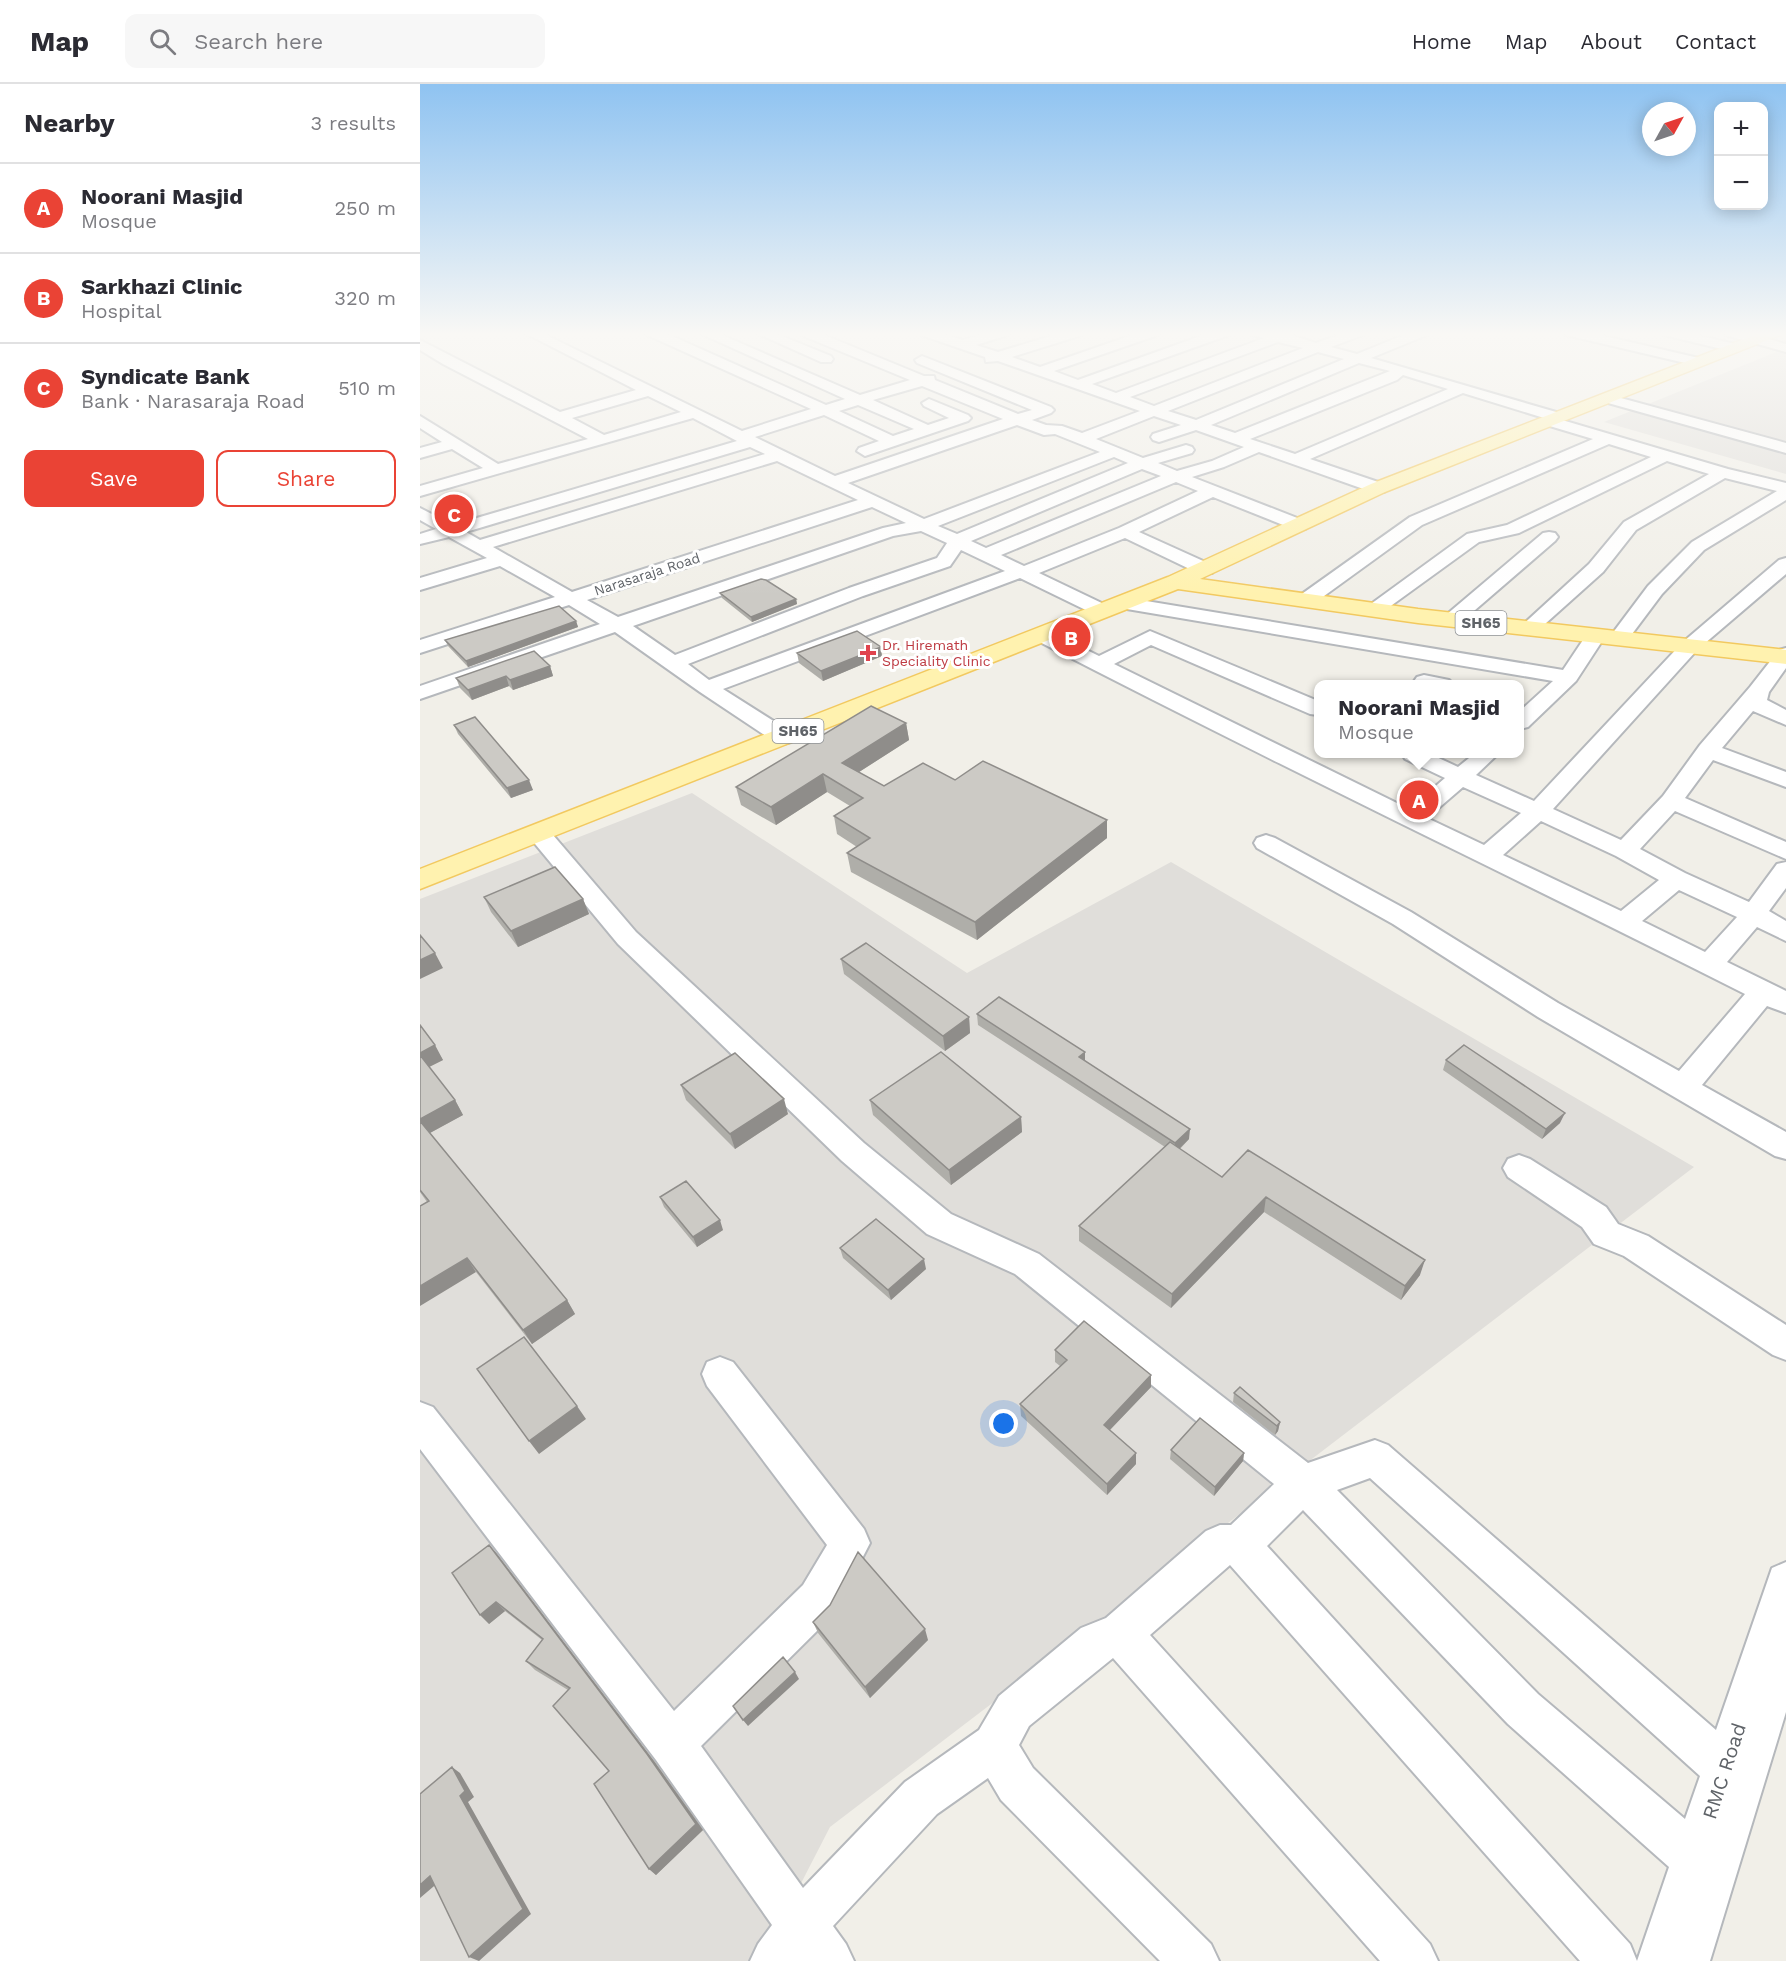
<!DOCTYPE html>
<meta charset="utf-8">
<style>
:root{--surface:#fff;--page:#f7f7f7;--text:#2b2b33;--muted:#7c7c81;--line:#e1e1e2;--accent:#ea4335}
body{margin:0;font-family:"Work Sans",sans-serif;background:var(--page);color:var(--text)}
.controls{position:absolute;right:18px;top:18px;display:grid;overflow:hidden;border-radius:12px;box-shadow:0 3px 15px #0003}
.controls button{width:54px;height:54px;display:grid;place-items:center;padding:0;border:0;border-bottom:2px solid var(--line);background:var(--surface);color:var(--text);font:30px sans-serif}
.compass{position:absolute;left:1222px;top:18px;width:54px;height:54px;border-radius:50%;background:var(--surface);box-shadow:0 3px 15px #0003;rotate:50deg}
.you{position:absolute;left:584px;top:1340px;width:21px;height:21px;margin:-15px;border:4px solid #fff;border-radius:50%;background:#1a73e8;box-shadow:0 0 0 9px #1a73e833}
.badge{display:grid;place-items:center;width:39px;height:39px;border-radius:50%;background:var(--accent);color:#fff;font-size:20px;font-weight:700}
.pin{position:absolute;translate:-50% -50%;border:3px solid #fff;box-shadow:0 2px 6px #0006}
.popup{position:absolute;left:894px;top:596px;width:210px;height:78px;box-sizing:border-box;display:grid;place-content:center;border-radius:12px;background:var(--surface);filter:drop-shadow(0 2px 4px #0005);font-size:20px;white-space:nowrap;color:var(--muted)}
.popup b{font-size:22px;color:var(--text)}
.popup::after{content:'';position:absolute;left:50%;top:100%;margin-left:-12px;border:12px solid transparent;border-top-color:var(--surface)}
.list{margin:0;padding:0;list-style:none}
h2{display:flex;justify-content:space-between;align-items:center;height:78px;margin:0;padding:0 24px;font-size:26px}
h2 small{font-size:20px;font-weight:400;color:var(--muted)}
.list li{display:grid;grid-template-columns:39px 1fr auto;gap:18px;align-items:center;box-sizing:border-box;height:90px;padding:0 24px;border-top:2px solid var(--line)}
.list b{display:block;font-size:22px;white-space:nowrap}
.list p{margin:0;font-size:20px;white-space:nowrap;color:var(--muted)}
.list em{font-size:20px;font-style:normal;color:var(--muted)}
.actions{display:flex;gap:12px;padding:18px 24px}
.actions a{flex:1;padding:14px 0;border:2px solid var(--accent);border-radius:12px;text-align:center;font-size:21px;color:var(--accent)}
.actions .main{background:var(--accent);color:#fff}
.icon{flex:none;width:33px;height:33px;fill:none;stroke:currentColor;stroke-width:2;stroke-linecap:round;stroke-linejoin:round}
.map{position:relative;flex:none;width:1366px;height:1877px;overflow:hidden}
header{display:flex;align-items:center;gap:36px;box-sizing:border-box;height:84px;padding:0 30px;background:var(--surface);border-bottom:2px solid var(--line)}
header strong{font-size:28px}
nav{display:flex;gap:33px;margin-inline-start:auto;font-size:21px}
.search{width:420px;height:54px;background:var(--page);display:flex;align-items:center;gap:15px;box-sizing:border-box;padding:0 21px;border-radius:12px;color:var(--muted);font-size:22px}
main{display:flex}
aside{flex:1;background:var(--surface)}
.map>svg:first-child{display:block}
.industrial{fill:#e0deda}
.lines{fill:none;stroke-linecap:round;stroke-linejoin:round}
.minor-casing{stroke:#b5b8bc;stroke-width:4}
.major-casing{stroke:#f2c960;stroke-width:3}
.minor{fill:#fff;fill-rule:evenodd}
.major{fill:#fff2af;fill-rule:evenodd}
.wall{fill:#afaea9}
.shaded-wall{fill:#8f8d8a}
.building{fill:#cccac5;stroke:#8f8d8a;stroke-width:1.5}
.health-dot{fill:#e0444e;stroke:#fff;stroke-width:2}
.labels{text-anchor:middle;stroke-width:6;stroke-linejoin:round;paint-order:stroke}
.far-street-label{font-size:14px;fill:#5f6368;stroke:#fff}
.far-health-label{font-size:14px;fill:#be3a42;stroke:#fff;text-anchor:start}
.shield{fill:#fff;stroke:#8f9295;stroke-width:1.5}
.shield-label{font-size:15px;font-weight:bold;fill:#5f6368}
.near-street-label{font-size:20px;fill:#5f6368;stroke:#fff}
</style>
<header>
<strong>Map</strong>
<div class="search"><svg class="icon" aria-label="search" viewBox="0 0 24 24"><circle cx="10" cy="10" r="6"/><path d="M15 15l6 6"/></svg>Search here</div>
<nav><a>Home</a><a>Map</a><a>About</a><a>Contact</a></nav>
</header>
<main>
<aside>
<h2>Nearby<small>3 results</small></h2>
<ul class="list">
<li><span class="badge">A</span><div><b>Noorani Masjid</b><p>Mosque</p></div><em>250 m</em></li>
<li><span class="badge">B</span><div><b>Sarkhazi Clinic</b><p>Hospital</p></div><em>320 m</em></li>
<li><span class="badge">C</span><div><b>Syndicate Bank</b><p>Bank · Narasaraja Road</p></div><em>510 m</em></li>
</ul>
<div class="actions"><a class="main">Save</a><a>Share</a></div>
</aside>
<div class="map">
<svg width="1366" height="1877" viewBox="0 0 1366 1877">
<rect width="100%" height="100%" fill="#f1efe8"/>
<path class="industrial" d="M1366,264V390L1184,338Z
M272,709L547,889L751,778L1274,1083L410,1743L341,1877H0V815Z"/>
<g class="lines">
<g class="minor-casing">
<path id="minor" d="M103,248H120L322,347L391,325L227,251L225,248H243L406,321L425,315L277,248H295L440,311L490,296L381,251L379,248H397L504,292H514L515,296L598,330L612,326L497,279L495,276L502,272L631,323L634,326L631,329L612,336L626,341L642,342L662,349L720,327L578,277L566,278L565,273L501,251L499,248H518L543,256L570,248H590L588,251L556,261L578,268L644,248H664L662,251L592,273L620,283L721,248H740L738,251L634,287L658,296L792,248H811L809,251L672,300L696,309L844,254L832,251L830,248H861L896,259L927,248H945L943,251L911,263L937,270L991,248H1009L1007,251L951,274L1143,330L1146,333L1142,336L1308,385L1366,399V416L1284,466L1242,510L1206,558H1192L1189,554L1228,502L1272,458L1357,407L1305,394L1216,446L1183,488L1116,548H1102L1099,544L1169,480L1204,438L1289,390L1247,377L1099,449L1059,458L961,529H947L944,525L1047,450L1087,441L1231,373L1189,360L1002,441L893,520H879L876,516L879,512L990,433L1173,355L1123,340L1120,337L1124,334L1043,309L890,375L964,400L966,404L964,408H952L839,368L804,383L772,393L885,437L888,441L885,445H873L793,413L719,448L792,481L794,485L792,489H778L705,454L619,489L690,523L693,527L690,531H676L600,494L303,605L371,648L374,653L371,658L363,660L355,658L280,608L195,548L0,615V602L180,540L149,521L0,569V556L135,513L80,482L0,506V494L67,474L29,453L0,460V450L16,445L0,436V424L33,441L317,357L273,334L0,412V402L63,384L32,365L0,374V364L22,358L0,344V332L78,380L168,355L23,280L0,266V256L140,328L216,306ZM858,258L883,264L734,322L710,313ZM898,268L924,275L776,336L748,327ZM939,279L970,287L815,349L791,341ZM983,291L1028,305L875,370L830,355L977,296ZM502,302L583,335L415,392L335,353L404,331L459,357L439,364L437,367L445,372L548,337L551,334L548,331L509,315L502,319L504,322L529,334L508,341L453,316ZM228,312L261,328L184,351L152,334ZM438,321L494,345L473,352L419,327ZM734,332L761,341L733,350L731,353L733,356L739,358L776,346L824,363L792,377L757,387L738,379L772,369L774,366L772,363L766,361L723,374L676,355ZM597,341L624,351L635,350L680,368L504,435L428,399ZM330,363L345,370L60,456L46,448ZM694,373L708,379L537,450L518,442ZM357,377L438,416L152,508L73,463ZM722,385L741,392L566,464L551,457ZM756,398L778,407L699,444L604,482L581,471ZM452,423L486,439L463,444L198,533L167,516ZM501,447L527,459L517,474L429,504L255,571L213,542L473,452ZM541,466L585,487L289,596L268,580L443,512L530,482Z
M334,248H352L411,272L413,275L411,278H401Z
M1144,248H1167L1283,275L1285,278L1278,282L1146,251Z
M1242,248H1264L1319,261L1321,264L1314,268L1244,251Z
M1303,248H1324L1366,260V268L1305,251Z
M1186,310L1366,359V369L1181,317L1179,314Z
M1129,448L1135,449L1138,453L1135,457L1040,539H1026L1023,535L1026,531L1123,449Z
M1366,474V490L1277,566L1133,725L1201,756L1243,712L1280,661L1330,603L1359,566L1366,564V584L1349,608L1347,616L1366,626V641L1333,627L1302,664L1366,688V703L1293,676L1265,714L1366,758V775L1255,727L1220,765L1265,789L1329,818L1357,780L1366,778V804L1349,827L1366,837V857L1337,843L1307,878L1366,907V929L1347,922L1282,1001L1366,1048V1075L1355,1072L1118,933L973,840L837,764L834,759L837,754L846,751L855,754L991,828L1138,919L1259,987L1325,910C1089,791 849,677 614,555L611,551L614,547H628L679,572L730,547L898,617V631L890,630L731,561L694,580L989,725L1025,694L985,675L982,670H1010L1038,683L1054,670H1078L1056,691L1114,717L1263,558L1359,476ZM1043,703L1101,729L1064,761L1007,734ZM1121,737L1196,772L1239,796L1201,827L1083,771ZM1259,806L1317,833L1285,868L1222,837Z
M702,513L1143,586L1169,547H1183L1186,551L1156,597L1108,643L1100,645V627L1133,597L695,523L692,519L695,515Z
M1004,591L1029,596L1033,600H992L997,593Z
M118,742L127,744L216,848L444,1059L531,1130L619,1170L888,1379L955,1356L968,1361L1296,1646L1352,1484L1366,1478V1628L1290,1877H1160L810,1481L730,1551L1010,1860L1018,1877H960L693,1574L609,1642L599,1661L613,1684L791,1860L799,1877H740L581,1716L568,1694L517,1730L413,1842L426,1860L434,1877H330L338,1860L352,1841L236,1676L0,1365V1318L13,1323L254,1627L383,1501L407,1461L287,1302L282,1290L287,1278L300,1273L313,1278L444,1445L450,1459L413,1531L281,1662L383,1804L485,1698L559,1646L579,1612L661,1544L686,1534L786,1447L800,1441H811L854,1400L595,1190L507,1150L422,1077L198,860L106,749L109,744ZM950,1394L1280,1692L1265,1735L1118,1610L917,1406ZM883,1426L1088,1640L1249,1783L1217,1877L1210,1860L847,1462Z
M1099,1071L1110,1075L1186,1123L1198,1140L1228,1152L1366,1241V1276L1353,1271L1204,1172L1174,1160L1162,1143L1088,1093L1083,1084L1088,1075Z"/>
</g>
<g class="major-casing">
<path id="major" d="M1342,248H1363L1360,251L965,408L780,495L998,525L1366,566V580L998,539L758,505L0,805V785L748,493L951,400Z"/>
</g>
<use href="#minor" class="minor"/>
<use href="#major" class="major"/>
</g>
<path class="wall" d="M300,509L376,515L377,520L332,538L302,514Z
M156,537L158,543L48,583L28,562L25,556Z
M377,569L462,572L403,597L379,579Z
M130,582L133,592L93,606L89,602L52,616L40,604L36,594Z
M486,639L489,656L439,688L464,702L535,696L687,754L557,856L431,788L427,769L437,763L417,750L414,732L430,722L407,708L356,741L321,721L316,703Z
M34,641L113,706L91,714L38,650Z
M64,813L163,815L169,830L98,863L71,828Z
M421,875L549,933L550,949L525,967L424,890Z
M557,930L665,977L769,1055L760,1065L802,1093L828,1066L1000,1191L981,1216L844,1128L751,1224L659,1157V1142L745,1063L558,941Z
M0,941L23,976L9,983L35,1016L43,1031L10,1049L147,1216L155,1230L112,1260L56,1188L0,1108Z
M1026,976L1140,1039L1122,1055L1023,986Z
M261,1001L368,1030L315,1065L266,1016Z
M450,1016L601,1033L602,1048L531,1101L453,1031Z
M240,1113L303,1146L277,1163L244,1123Z
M420,1164L506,1185L471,1216L423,1174Z
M635,1266L731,1291V1303L690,1346L716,1380L687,1411L601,1332L600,1320L640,1282L635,1278Z
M814,1309L860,1338L858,1347L855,1351L813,1318Z
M751,1366L824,1369L823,1377L794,1412L750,1375Z
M69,1461L77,1470L234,1677L283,1746L236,1791L229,1785L189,1687L148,1606L115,1586L106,1577L122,1556L85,1527L69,1540Z
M393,1538L508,1556L450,1614L398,1549Z"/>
<path class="shaded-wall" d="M376,515L377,520L332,538L331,533Z
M156,537L158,543L48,583L46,577Z
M461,563L462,572L403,597L401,587Z
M130,582L133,592L93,606L90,596Z
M86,592L89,602L52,616L48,606Z
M486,639L489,656L425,697L422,679Z
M403,690L407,708L356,741L351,723Z
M109,696L113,706L91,714L87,704Z
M687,736V754L557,856L555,838Z
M163,815L169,830L98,863L91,847Z
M15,869L23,884L0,895V876Z
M549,933L550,949L525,967L523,952Z
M15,961L23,976L7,984L0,971V969Z
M665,968V978L659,973Z
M364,1015L368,1030L315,1065L310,1050Z
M35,1016L43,1031L8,1050L0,1037V1035Z
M1145,1029L1140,1039L1122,1055L1126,1045Z
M601,1033L602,1048L531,1101L529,1086Z
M770,1045L769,1055L755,1069V1059Z
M846,1113L844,1128L751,1224L752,1210Z
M300,1136L303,1146L277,1163L273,1153Z
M47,1174L56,1188L0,1222V1202Z
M504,1175L506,1185L471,1216L468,1206Z
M1005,1176L1000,1191L981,1216L985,1202Z
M147,1216L155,1230L112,1260L103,1246Z
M731,1291V1303L684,1352V1341Z
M157,1322L166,1335L119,1370L109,1357Z
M860,1338L858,1347L855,1351L857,1342Z
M716,1369V1380L687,1411V1400Z
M824,1369L823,1377L794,1412L795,1403Z
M69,1461L77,1470L234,1677L283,1746L236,1791L229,1785L276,1740Z
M76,1518L85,1527L69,1540L60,1531Z
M505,1545L508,1556L450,1614L445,1603Z
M375,1588L379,1595L328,1642L323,1636Z
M32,1683L40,1689L54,1713L48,1718L111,1830L59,1877L49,1873Z
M10,1792L20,1797L0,1814V1801Z"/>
<path class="building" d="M341,495L346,496L376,515L331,533L300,509Z
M139,522L156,537L46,577L25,556Z
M437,547L461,563L401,587L377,569Z
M114,567L130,582L90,596L86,592L48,606L36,594Z
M451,622L486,639L422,679L464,702L503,679L535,696L563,677L687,736L555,838L427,769L450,754L414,732L443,714L403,690L351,723L316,703Z
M55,633L109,696L87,704L34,641Z
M135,783L163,815L91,847L64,813Z
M0,851L15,869L0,876Z
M446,859L549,933L523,952L421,875Z
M579,913L665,968L659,973L770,1045L755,1059L557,930Z
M0,941L15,961L0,969Z
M1044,961L1145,1029L1126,1045L1026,976Z
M521,968L601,1033L529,1086L450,1016Z
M315,969L364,1015L310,1050L261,1001Z
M0,971L35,1016L0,1035Z
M0,1037L147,1216L103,1246L47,1174L0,1202V1122L9,1117L0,1106Z
M750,1058L802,1093L828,1066L1005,1176L985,1202L846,1113L752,1210L659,1142Z
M266,1097L300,1136L273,1153L240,1113Z
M456,1135L504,1175L468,1206L420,1164Z
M664,1237L731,1291L684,1341L716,1369L687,1400L600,1320L647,1276L635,1266Z
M104,1253L157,1322L109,1357L57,1285Z
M820,1303L860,1338L857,1342L814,1309Z
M780,1334L824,1369L795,1403L751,1366Z
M69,1461L227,1670L276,1740L229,1785L174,1700L189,1687L133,1622L150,1604L106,1577L123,1555L76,1518L60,1531L32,1489Z
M438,1468L505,1545L445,1603L393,1538L410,1521Z
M363,1573L375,1588L323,1636L313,1622Z
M32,1683L45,1707L40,1712L103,1825L49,1873L10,1792L0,1801V1710Z"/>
<linearGradient id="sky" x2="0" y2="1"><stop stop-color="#8fc3f1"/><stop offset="0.49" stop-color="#f9f8f5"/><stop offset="1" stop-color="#f9f8f5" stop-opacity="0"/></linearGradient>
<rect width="1366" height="511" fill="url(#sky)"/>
<path class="health-dot" d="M445 560h6v6h6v6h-6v6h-6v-6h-6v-6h6z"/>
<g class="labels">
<g class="far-street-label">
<text transform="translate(227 490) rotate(-18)" y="5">Narasaraja Road</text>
</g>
<g class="far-health-label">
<text x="462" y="566">Dr. Hiremath<tspan x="462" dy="16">Speciality Clinic</tspan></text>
</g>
<g class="shield">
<rect x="1035.5" y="527" width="51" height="24" rx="4.5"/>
<rect x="352.5" y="635" width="51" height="24" rx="4.5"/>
</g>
<g class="shield-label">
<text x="1061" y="544">SH65</text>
<text x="378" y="652">SH65</text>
</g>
<g class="near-street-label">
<text transform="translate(1304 1687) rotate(-72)" y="7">RMC Road</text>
</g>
</g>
</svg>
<div class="controls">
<button>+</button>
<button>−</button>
</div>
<svg class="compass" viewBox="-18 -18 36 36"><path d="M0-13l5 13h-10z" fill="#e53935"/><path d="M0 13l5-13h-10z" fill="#7c7c81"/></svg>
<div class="you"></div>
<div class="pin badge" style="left:999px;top:716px">A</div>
<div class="popup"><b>Noorani Masjid</b>Mosque</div>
<div class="pin badge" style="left:651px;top:553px">B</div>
<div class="pin badge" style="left:34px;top:430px">C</div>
</div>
</main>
